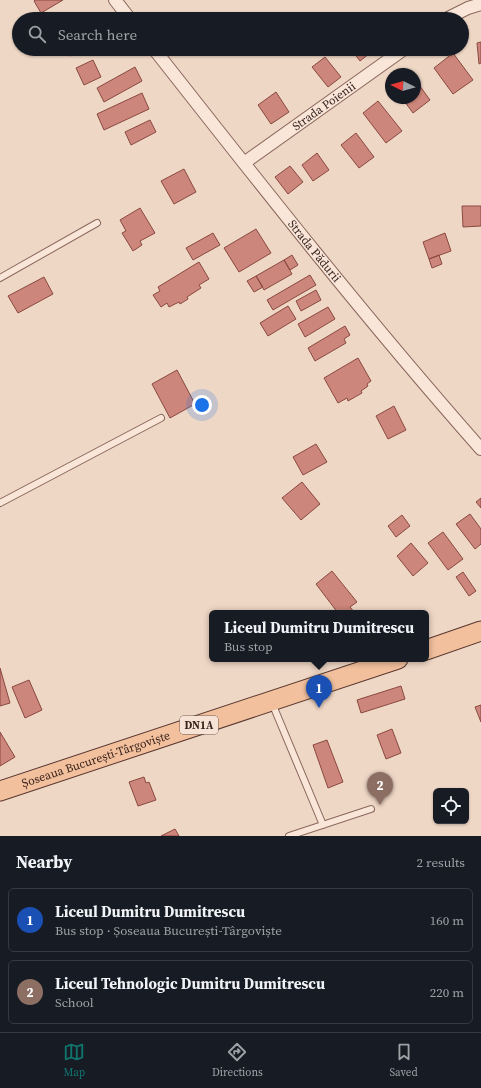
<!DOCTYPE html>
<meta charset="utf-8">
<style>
:root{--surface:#171b24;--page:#242831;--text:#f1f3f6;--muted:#9ea1a6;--line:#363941;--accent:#0f766e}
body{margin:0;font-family:"Source Serif 4",serif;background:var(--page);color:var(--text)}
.controls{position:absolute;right:12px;bottom:12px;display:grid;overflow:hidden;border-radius:6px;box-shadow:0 1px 3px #0004}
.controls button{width:36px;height:36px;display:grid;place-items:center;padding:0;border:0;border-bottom:1px solid var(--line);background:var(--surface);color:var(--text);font:20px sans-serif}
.compass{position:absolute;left:385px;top:68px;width:36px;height:36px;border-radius:50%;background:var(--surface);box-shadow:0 1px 3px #0004;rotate:275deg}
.you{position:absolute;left:202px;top:405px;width:14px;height:14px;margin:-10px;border:3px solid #fff;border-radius:50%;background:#1a73e8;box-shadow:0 0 0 6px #1a73e833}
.badge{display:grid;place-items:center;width:26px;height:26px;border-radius:50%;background:var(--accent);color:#fff;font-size:13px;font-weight:700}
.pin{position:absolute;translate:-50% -33px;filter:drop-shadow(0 1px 2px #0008)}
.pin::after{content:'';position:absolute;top:21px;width:14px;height:12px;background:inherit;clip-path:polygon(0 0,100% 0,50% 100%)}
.popup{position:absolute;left:209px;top:610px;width:220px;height:52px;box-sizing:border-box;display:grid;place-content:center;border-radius:6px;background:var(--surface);filter:drop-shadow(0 1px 3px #0005);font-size:13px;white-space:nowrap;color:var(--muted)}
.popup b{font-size:15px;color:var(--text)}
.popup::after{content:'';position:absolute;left:50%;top:100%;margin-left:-8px;border:8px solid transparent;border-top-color:var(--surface)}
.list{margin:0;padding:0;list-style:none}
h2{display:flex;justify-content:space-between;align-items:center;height:52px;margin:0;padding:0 16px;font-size:17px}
h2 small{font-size:13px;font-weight:400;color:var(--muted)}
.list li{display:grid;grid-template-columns:26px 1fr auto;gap:12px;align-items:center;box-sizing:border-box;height:64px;margin:0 8px 8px;padding:0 8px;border:1px solid var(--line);border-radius:6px}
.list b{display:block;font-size:15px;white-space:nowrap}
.list p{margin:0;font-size:13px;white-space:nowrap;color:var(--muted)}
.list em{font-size:13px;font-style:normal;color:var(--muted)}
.icon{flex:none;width:22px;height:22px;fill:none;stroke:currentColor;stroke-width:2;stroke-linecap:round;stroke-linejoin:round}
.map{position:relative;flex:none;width:481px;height:836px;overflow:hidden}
.search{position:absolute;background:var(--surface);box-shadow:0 1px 3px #0004;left:12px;right:12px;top:12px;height:44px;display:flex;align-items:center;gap:10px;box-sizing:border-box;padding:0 14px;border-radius:22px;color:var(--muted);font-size:15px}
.sheet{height:196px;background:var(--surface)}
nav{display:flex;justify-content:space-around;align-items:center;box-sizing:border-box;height:56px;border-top:1px solid var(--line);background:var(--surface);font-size:11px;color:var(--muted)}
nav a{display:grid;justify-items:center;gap:2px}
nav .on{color:var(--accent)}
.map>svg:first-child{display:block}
.building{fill:#cd867b;stroke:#894940}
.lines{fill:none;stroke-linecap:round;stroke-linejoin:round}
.service-casing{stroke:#8a675b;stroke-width:8}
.minor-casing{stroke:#8a675b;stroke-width:14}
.primary-casing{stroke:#58372f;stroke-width:21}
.service{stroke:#f9e6d9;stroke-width:6}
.minor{stroke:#f9e6d9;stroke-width:12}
.primary{stroke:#f2c09d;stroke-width:19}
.labels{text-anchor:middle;stroke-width:4;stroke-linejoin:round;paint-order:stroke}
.shield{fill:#f6e3d5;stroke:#725d56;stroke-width:1}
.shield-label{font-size:11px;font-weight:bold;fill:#3a241f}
.street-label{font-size:12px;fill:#3a241f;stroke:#f6e3d5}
</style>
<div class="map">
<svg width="481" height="836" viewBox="0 0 481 836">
<rect width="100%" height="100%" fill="#efd7c5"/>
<path class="building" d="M35,0H63L41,13L34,1Z
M481,42V63L479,64L477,43Z
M66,49H84L70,56Z
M351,49H375L360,61Z
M453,53L473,80L453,94L434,68Z
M325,57L341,77L328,87L312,67Z
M93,60L101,77L84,85L76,68Z
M135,67L142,81L104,102L97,88Z
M417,82L430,100L413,113L402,98H415V84Z
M276,92L289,112L271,124L258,105Z
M142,93L149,109L104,130L97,114Z
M378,101L402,131L386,143L363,113Z
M150,120L156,132L131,145L125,132Z
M356,133L374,157L359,168L341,145Z
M317,153L329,170L313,181L302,165Z
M290,166L303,182L288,194L275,177Z
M184,169L196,192L174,204L161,181Z
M462,206H481V226L463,227Z
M140,208L155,233L140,241L142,245L133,251L122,233L126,231L120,220Z
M256,229L271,253L239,272L224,248Z
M213,233L220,245L193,260L186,248Z
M445,233L451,251L429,259L423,242Z
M292,255L298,265L290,270L284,260Z
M439,255L442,264L432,268L429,259Z
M284,260L292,274L264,290L256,276Z
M199,262L209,279L199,285L201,288L187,297L188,299L180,304L179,302L169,307L167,303L161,307L153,295L160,291L158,287Z
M310,275L316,285L273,310L267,300Z
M256,276L263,287L254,292L247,281Z
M44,277L53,294L18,313L8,296Z
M316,290L321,300L301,311L296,301Z
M288,306L296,319L268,336L260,323Z
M328,307L335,319L305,337L298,324Z
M345,326L350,335L344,339L346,343L315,361L308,348Z
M358,358L371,381L367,384L368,386L361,391L362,393L348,401L347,398L338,403L324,378Z
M177,370L195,404L170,418L152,384Z
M394,406L406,430L388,439L376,416Z
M316,444L327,462L303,475L293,457Z
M302,482L320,504L301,520L282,498Z
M481,498V508L476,502Z
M470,514L481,529V544L475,549L456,524Z
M402,515L410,526L396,537L388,526Z
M443,532L463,559L448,570L428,543Z
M411,543L428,563L413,576L397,556Z
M332,571L357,602L350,607L355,613H338L316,584Z
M463,572L476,591L469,596L456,577Z
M0,668L10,703L0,706Z
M29,680L42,710L25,718L12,687Z
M401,686L405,699L361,713L357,700Z
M481,705V722L475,707Z
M392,729L401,753L386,759L377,735Z
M0,732L15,757L0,766Z
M327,740L343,782L328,788L313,745Z
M144,777L146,783L149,782L156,800L138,806L129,782Z
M175,829L179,836H161Z"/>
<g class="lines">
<g class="service-casing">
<path id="service" d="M0,278L97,223
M0,503L161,418
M272,703L323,825
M289,836L371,809"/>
</g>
<g class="minor-casing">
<g id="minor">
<path d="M115,0L130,19"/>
<path d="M446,19L468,8L481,4"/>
<path id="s1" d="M154,49C260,184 367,320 481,449"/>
<path id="s2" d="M244,163L404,49"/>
</g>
</g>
<g class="primary-casing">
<g id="primary">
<path d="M426,650L481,631"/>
<path id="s3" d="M0,791L398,659"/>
</g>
</g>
<use href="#service" class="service"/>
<use href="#minor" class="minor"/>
<use href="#primary" class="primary"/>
</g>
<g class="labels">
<rect class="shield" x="180" y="716" width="38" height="18" rx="3"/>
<g class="shield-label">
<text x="199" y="729">DN1A</text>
</g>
<g class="street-label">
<text dy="4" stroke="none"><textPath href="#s2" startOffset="98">Strada Poienii</textPath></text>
<text dy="4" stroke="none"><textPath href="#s1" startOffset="258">Strada Pădurii</textPath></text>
<text dy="4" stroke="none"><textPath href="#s3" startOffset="101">Șoseaua București-Târgoviște</textPath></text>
</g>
</g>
</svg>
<div class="controls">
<button><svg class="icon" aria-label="locate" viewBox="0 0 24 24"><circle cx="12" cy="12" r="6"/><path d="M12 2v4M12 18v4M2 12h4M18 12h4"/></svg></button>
</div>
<svg class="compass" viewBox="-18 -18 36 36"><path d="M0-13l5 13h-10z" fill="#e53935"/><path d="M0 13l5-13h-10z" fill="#9ea1a6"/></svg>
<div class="you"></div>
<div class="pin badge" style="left:319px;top:708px;background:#1a4fb4">1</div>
<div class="popup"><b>Liceul Dumitru Dumitrescu</b>Bus stop</div>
<div class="pin badge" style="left:380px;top:805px;background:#8d6e63">2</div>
<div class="search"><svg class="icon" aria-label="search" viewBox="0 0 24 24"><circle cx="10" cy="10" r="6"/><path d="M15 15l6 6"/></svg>Search here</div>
</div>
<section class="sheet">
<h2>Nearby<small>2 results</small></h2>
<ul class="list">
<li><span class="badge" style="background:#1a4fb4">1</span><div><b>Liceul Dumitru Dumitrescu</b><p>Bus stop · Șoseaua București-Târgoviște</p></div><em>160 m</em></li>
<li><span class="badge" style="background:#8d6e63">2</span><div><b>Liceul Tehnologic Dumitru Dumitrescu</b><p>School</p></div><em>220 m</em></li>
</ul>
</section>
<nav>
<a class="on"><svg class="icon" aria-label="map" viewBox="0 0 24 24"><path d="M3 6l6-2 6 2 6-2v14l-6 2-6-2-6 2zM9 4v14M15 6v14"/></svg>Map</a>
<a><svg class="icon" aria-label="directions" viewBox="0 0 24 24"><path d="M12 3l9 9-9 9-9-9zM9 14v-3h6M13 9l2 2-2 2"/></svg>Directions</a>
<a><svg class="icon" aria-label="saved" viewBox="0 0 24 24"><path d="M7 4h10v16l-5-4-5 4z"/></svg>Saved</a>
</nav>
